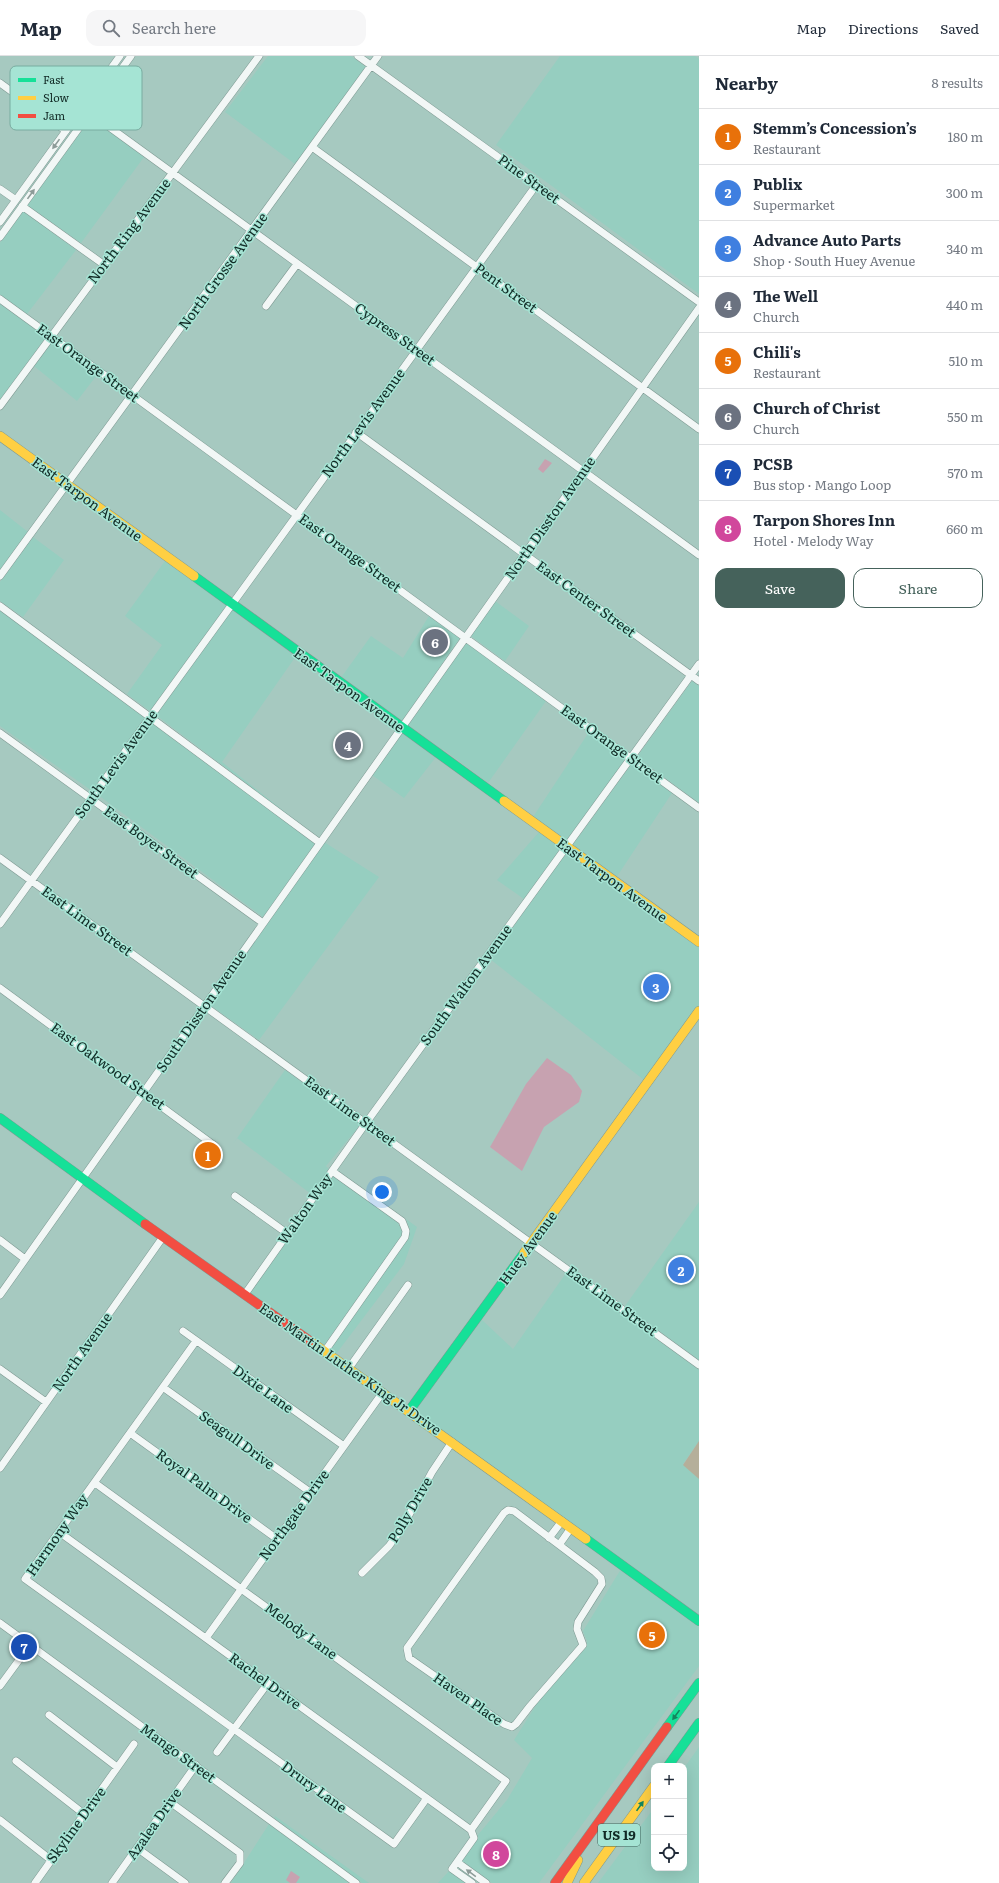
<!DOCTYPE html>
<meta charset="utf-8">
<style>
:root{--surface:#fff;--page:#f6f6f7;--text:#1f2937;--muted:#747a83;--line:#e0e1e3;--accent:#45625b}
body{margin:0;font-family:Literata,serif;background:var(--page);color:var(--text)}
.controls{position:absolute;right:12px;bottom:12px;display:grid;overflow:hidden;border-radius:8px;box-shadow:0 4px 16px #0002}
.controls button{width:36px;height:36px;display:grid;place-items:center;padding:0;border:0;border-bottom:1px solid var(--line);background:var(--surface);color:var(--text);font:20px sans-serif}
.you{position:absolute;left:382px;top:1136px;width:14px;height:14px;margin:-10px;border:3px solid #fff;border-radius:50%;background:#1a73e8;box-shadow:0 0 0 6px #1a73e833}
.badge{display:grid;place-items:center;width:26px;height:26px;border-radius:50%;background:var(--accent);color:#fff;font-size:13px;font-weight:700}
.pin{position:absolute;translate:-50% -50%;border:2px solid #fff;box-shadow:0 1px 4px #0006}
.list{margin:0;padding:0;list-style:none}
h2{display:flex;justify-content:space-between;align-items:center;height:52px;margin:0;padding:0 16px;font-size:17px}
h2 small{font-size:13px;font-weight:400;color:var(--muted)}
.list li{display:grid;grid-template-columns:26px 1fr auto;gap:12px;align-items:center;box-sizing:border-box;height:56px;padding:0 16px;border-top:1px solid var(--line)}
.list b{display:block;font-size:15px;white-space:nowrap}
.list p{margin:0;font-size:13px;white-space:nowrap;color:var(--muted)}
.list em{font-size:13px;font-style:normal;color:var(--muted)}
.actions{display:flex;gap:8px;padding:12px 16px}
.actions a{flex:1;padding:9px 0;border:1px solid var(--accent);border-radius:12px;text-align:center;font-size:14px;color:var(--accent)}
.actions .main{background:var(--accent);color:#fff}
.icon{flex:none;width:22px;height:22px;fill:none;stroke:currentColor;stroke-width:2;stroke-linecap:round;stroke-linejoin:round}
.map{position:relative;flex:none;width:699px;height:1827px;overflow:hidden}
header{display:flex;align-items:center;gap:24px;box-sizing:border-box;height:56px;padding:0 20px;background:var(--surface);border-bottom:1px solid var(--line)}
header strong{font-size:19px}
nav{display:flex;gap:22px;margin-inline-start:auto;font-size:14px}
.search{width:280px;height:36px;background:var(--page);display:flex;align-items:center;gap:10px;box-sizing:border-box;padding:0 14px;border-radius:12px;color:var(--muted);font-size:15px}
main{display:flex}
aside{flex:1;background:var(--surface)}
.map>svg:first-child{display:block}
.built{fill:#96cec0}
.green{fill:#b5af9a}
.water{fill:#c7a2b0}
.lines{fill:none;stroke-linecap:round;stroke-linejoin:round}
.street-casing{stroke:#7e9992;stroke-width:8}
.fast-casing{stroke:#7e9992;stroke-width:10}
.slow-casing{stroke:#7e9992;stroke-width:10}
.jam-casing{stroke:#7e9992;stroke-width:10}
.street{stroke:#f2f7f6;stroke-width:7}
.fast{stroke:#16e098;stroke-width:9}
.slow{stroke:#ffcf43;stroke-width:9}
.jam{stroke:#f24e42;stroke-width:9}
.oneway{fill:#8d9b98}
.oneway2{fill:#14855e}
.labels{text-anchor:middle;stroke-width:3;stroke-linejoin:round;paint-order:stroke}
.shield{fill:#a5e4d4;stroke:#3d625a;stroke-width:1}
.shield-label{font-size:13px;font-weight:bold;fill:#112a25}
.street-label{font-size:14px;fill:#112a25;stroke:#a5e4d4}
.key{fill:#a5e4d4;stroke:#79aca0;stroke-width:1}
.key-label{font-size:11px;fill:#112a25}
</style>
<header>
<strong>Map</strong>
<div class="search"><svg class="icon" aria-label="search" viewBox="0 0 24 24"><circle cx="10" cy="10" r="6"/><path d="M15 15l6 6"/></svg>Search here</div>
<nav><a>Map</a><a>Directions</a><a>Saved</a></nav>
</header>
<main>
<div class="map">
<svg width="699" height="1827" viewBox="0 0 699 1827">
<rect width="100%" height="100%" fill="#a6c9c0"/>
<path class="built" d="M268,0H351L366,11L295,108L225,56Z
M560,0H695L699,3V238L496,89Z
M91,62L144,101L81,187L27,149Z
M23,155L76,194L27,258L0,239V187Z
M0,248L46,281L0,344Z
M51,285L97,319L77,345L34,310Z
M0,454L28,476L0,514Z
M33,481L64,504L23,561L0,545V526Z
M165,505L227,549L150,655L127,638L162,589L125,560Z
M495,545L529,570L505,605L471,580Z
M232,553L296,600L222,706L309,775L156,659Z
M0,554L146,661L92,735L0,670Z
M429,560L460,582L402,665L340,623L371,580L403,602Z
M466,586L546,645L488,727L443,693L441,695L407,671Z
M692,625L699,630V747L637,701Z
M151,665L315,788L263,861L98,739Z
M589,676L626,703L566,786L533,761Z
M402,677L436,701L404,742L372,719Z
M632,707L672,737L616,822L572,790Z
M539,776L561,792L524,843L497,824Z
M324,786L379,821L259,984L210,949Z
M567,796L699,891V949L644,1024L490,903Z
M285,1014L361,1068L326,1110L329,1113L311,1138L237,1082L233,1088Z
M333,1120L396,1165L399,1168L402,1176V1180L324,1289L250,1237Z
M699,1146V1304L625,1250Z
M406,1163L417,1171L404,1208L336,1298L330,1293L408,1183L410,1174Z
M566,1217L699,1314V1385L683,1408L699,1423V1560L414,1354L481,1263L513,1293Z
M621,1513L699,1569V1610L539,1827H492L462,1805L477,1784V1780L507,1744L532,1702L514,1684L540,1643L586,1592L587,1585L583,1575Z
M699,1691V1827H598L654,1752V1812H684V1712Z
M275,1760L369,1827H362L274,1762Z
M269,1768L339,1819L349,1827H231Z
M449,1815L466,1827H438Z"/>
<path class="green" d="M699,1385V1423L683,1409Z"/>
<path class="water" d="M545,403L552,407L543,417L538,413Z
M547,1002L571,1019L582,1035L579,1046L544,1071L522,1115L490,1091L526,1028Z
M291,1815L300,1821L296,1827H290L286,1824Z"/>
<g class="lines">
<g class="street-casing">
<path id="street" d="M358,0L699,246
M0,27L66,75
M90,57L699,499
M312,91L699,373
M0,133L16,144
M22,150L103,208
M0,166L120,0
M0,181L131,0
M0,243L699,752
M266,250L297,208
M0,350L259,0
M356,376L699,625
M0,520L378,0
M0,550L320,787
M0,677L263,867
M0,802L699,1309
M0,868L537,128
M0,932L215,1090
M235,1140L288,1178
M0,1184L25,1203
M245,1238L366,1067L699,608
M0,1239L699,252
M183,1275L344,1390
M196,1285L25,1523L394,1788L427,1742
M325,1295L405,1181L406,1175L402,1165L332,1115
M349,1312L408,1229
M0,1313L46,1346
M164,1332L310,1436
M130,1377L277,1483
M0,1412L163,1181
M95,1427L506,1725L471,1774
M508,1454L514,1455L595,1516L601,1522L602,1528L578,1566L577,1573L583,1589L530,1650L516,1668L512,1671L504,1668L409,1602L407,1592L504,1457Z
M59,1476L471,1774
M549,1482L562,1465
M559,1489L571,1472
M362,1517L389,1490L402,1472L432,1416L452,1386
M0,1567L356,1827
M206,1582L383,1336
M0,1630L30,1589
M49,1659L117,1711
M217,1696L268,1627
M16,1705L84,1758
M170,1746L240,1797V1807L225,1827
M0,1764L51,1804
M471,1774L474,1782L452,1813L472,1827
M137,1792L185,1827
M457,1806L486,1827
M35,1827L134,1688
M112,1827L196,1709"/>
</g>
<g class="fast-casing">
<path id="fast" d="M194,520L504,745
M0,1062L145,1168
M409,1355L524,1197
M586,1483L699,1565
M667,1671L699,1627
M668,1710L699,1667"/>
</g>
<g class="slow-casing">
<path id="slow" d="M0,380L194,520
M504,745L699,886
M524,1197L699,955
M310,1285L586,1483
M567,1827L578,1804
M584,1827L654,1730"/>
</g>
<g class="jam-casing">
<path id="jam" d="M145,1168L310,1285
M555,1827L667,1671"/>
</g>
<use href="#street" class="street"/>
<use href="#fast" class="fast"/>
<use href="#slow" class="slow"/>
<use href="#jam" class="jam"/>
</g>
<defs><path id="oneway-solid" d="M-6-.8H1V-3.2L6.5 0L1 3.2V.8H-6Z"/></defs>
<g class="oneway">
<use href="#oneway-solid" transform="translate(56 88) rotate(126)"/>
<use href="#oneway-solid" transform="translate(31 138) rotate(-54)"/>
<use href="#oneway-solid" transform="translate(471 1817) rotate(-144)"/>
</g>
<g class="oneway2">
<use href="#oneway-solid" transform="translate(676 1659) rotate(126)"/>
<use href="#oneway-solid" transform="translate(640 1750) rotate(-55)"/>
</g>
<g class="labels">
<rect class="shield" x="598" y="1768" width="42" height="22" rx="3"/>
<g class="shield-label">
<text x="619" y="1784">US 19</text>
</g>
<g class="street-label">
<text transform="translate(529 123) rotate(36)" y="5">Pine Street</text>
<text transform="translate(129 175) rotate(-53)" y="5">North Ring Avenue</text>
<text transform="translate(223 215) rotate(-54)" y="5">North Grosse Avenue</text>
<text transform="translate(506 232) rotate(36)" y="5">Pent Street</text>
<text transform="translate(395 278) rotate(36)" y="5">Cypress Street</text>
<text transform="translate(88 307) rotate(36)" y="5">East Orange Street</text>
<text transform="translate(363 367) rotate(-54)" y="5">North Levis Avenue</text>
<text transform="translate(87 443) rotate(36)" y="5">East Tarpon Avenue</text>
<text transform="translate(550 462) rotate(-55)" y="5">North Disston Avenue</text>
<text transform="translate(350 497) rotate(36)" y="5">East Orange Street</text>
<text transform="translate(586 543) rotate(36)" y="5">East Center Street</text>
<text transform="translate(349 634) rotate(36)" y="5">East Tarpon Avenue</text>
<text transform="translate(612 688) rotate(36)" y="5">East Orange Street</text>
<text transform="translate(116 708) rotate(-54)" y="5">South Levis Avenue</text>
<text transform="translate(151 786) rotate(36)" y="5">East Boyer Street</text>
<text transform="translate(612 824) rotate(36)" y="5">East Tarpon Avenue</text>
<text transform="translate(87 865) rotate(36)" y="5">East Lime Street</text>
<text transform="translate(466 929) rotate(-54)" y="5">South Walton Avenue</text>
<text transform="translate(201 955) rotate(-55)" y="5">South Disston Avenue</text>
<text transform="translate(108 1010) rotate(36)" y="5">East Oakwood Street</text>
<text transform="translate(350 1055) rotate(36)" y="5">East Lime Street</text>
<text transform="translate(305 1153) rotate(-55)" y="5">Walton Way</text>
<text transform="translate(528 1192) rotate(-54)" y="5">Huey Avenue</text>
<text transform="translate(612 1245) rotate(36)" y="5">East Lime Street</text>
<text transform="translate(82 1296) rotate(-55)" y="5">North Avenue</text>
<text transform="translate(350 1313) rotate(35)" y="5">East Martin Luther King Jr Drive</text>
<text transform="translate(263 1333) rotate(36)" y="5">Dixie Lane</text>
<text transform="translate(237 1384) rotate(36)" y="5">Seagull Drive</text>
<text transform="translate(204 1430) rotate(36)" y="5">Royal Palm Drive</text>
<text transform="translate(410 1454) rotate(-60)" y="5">Polly Drive</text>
<text transform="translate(294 1459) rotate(-54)" y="5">Northgate Drive</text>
<text transform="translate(57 1479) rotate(-55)" y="5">Harmony Way</text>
<text transform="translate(301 1575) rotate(36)" y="5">Melody Lane</text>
<text transform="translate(265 1625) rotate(36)" y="5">Rachel Drive</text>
<text transform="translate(468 1643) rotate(35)" y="5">Haven Place</text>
<text transform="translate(178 1697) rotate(36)" y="5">Mango Street</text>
<text transform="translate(314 1731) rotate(36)" y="5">Drury Lane</text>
<text transform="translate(154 1768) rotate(-55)" y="5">Azalea Drive</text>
<text transform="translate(76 1769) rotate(-54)" y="5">Skyline Drive</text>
</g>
</g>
<rect x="10" y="10" width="132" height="64" rx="6" class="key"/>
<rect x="18" y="22" width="18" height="4" fill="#16e098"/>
<rect x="18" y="40" width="18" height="4" fill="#ffcf43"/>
<rect x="18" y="58" width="18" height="4" fill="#f24e42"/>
<g class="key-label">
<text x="43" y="28">Fast</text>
<text x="43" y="46">Slow</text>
<text x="43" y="64">Jam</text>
</g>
</svg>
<div class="controls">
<button>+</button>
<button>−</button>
<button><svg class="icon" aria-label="locate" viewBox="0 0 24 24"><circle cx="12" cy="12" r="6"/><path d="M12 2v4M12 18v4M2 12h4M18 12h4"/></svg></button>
</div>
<div class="you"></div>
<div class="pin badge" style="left:208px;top:1099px;background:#e8710a">1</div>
<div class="pin badge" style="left:681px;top:1214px;background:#3f7fe0">2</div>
<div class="pin badge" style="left:656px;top:931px;background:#3f7fe0">3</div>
<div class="pin badge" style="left:348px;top:689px;background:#6b7280">4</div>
<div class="pin badge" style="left:652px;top:1579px;background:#e8710a">5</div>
<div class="pin badge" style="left:435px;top:586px;background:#6b7280">6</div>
<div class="pin badge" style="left:24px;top:1591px;background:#1a4fb4">7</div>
<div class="pin badge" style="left:496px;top:1798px;background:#d1479c">8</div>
</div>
<aside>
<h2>Nearby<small>8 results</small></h2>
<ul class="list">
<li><span class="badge" style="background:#e8710a">1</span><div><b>Stemm’s Concession’s</b><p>Restaurant</p></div><em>180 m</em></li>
<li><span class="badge" style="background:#3f7fe0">2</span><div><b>Publix</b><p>Supermarket</p></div><em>300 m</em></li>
<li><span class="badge" style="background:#3f7fe0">3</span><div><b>Advance Auto Parts</b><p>Shop · South Huey Avenue</p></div><em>340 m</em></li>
<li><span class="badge" style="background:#6b7280">4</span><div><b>The Well</b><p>Church</p></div><em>440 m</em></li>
<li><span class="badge" style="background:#e8710a">5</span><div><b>Chili's</b><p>Restaurant</p></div><em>510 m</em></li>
<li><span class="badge" style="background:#6b7280">6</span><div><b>Church of Christ</b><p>Church</p></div><em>550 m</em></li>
<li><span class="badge" style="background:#1a4fb4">7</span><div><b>PCSB</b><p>Bus stop · Mango Loop</p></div><em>570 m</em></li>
<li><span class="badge" style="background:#d1479c">8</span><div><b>Tarpon Shores Inn</b><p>Hotel · Melody Way</p></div><em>660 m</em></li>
</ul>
<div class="actions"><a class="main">Save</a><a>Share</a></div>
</aside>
</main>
